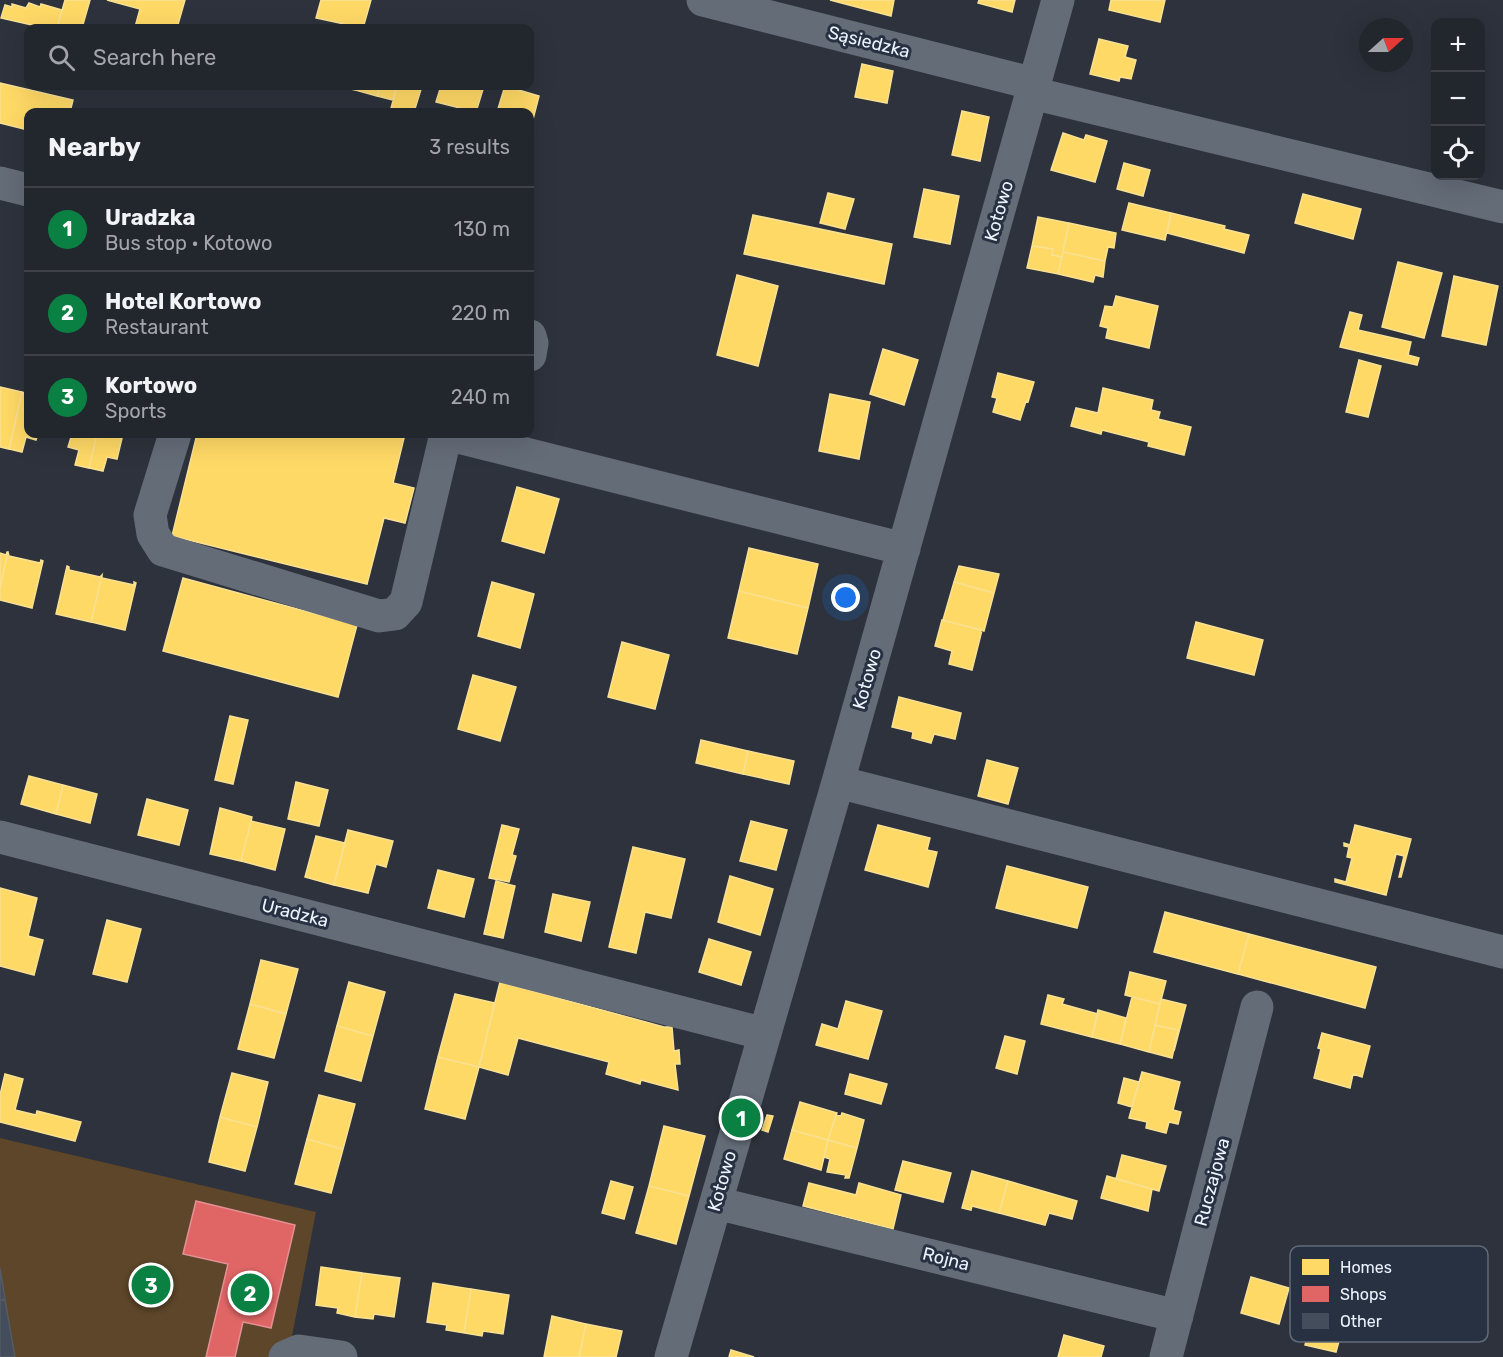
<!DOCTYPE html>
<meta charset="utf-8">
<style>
:root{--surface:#22262d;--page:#2a2e35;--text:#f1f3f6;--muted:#a2a5aa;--line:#3f4349;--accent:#0b8043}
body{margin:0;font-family:Rubik,sans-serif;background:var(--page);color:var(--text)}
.controls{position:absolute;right:18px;top:18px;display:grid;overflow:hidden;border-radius:12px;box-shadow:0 6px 24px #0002}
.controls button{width:54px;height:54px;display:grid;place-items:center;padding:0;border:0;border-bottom:2px solid var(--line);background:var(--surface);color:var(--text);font:30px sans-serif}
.compass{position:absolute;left:1359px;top:18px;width:54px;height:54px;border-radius:50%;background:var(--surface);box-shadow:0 6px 24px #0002;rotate:69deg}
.you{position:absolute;left:846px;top:598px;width:21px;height:21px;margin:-15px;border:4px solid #fff;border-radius:50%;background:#1a73e8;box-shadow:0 0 0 9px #1a73e833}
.badge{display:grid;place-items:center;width:39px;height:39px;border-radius:50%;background:var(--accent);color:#fff;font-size:20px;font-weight:700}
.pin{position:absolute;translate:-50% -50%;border:3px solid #fff;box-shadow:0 2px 6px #0006}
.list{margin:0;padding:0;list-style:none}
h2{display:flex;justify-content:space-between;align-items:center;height:78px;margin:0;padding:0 24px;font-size:26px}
h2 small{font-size:20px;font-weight:400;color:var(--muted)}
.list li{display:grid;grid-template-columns:39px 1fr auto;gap:18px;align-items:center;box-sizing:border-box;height:84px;padding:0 24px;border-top:2px solid var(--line)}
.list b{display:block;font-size:22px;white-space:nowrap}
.list p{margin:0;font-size:20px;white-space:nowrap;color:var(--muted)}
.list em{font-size:20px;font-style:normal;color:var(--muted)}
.icon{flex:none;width:33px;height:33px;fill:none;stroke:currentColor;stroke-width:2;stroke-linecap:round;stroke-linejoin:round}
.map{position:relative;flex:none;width:1503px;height:1357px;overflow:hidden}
.search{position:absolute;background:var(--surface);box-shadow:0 6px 24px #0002;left:24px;top:24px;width:510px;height:66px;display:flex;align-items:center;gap:15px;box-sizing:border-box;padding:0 21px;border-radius:12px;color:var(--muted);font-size:22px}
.panel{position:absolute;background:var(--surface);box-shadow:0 6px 24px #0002;left:24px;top:108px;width:510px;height:330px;border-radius:12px}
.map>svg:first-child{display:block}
.green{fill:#5d4629}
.homes{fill:#ffd966;stroke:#f9e194;stroke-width:1.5}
.shops{fill:#e06666;stroke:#e49094;stroke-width:1.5}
.building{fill:#444d5b;stroke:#565b63;stroke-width:1.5}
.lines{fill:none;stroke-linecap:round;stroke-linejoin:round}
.minor{stroke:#646c78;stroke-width:33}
.labels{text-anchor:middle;stroke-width:6;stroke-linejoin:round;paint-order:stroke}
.street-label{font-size:18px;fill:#ecf3fe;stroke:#273142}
.key{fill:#273142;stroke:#626b7a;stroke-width:1.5}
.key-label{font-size:16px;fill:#ecf3fe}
</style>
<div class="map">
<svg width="1503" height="1357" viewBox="0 0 1503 1357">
<rect width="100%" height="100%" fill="#2d323c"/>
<path class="green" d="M0,1138L316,1212L288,1357H0Z"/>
<path class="homes" d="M65,0H90L82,28H57Z
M107,0H185L177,28L135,27L140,9Z
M321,0H371L363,28L316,18Z
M830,0H894L891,16Z
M979,0H1015L1012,12L978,3Z
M1111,0H1165L1160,22L1109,10Z
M29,3L40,7L41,4L62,10L57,28H45L1,18L5,5L12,7V4L26,8Z
M1099,39L1128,46L1125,57L1136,60L1131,79L1120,77L1119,81L1090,74Z
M862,64L893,71L887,103L855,97Z
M0,83L73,100L70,112H28V130L0,123Z
M337,86H361L359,91Z
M361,86H380L377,96L359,91Z
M380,86H397L393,100L377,96Z
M397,86H422L414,112H390Z
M441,86H484L476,112L436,102Z
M505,86L539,96L530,131V112H497Z
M962,111L989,117L980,161L952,155Z
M1063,133L1084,140L1086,135L1107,141L1095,182L1051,170Z
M1124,163L1150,170L1143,196L1117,189Z
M924,189L959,196L950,244L914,237Z
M828,193L854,199L845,229L820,223Z
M1303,194L1361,209L1353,239L1295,223Z
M1129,203L1171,213L1165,240L1122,230Z
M1171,213L1225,226L1224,229L1249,235L1244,253L1167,233Z
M753,215L892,244L884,284L744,254Z
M1038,217L1069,223L1062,257L1052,255L1053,249L1032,246Z
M1069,223L1116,233L1114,248L1108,247L1105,261L1063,252Z
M1032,246L1053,249L1052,255L1062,257L1058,274L1027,268Z
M1063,252L1105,261L1103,277L1095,275L1093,282L1058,274Z
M1398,262L1442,273L1424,338L1382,327Z
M737,275L778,286L758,366L717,355Z
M1454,276L1498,286L1486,345L1442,336Z
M1116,296L1158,306L1149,348L1106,338L1108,328L1100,326L1105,306L1113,307Z
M1350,312L1362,315L1358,330L1411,342L1408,355L1419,358L1417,365L1340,347Z
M883,349L918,360L904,405L870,394Z
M1359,360L1381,366L1368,417L1346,412Z
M998,373L1034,382L1028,402L1026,401L1020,420L993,412L997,398L992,397Z
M0,387L22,392L9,449L0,447Z
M1103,388L1153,400L1151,410L1160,412L1158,419L1191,427L1184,455L1148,446L1149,442L1102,430L1101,434L1071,426L1076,408L1098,413Z
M22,392L28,394V434H38L36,440L26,437L22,452L9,449Z
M830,394L870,402L859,459L819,451Z
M72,434H97L89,468L75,465L79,450L68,447Z
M97,434H123L117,459L107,457L103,471L89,468Z
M197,434H405L393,483L414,488L405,523L384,518L367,584L172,536Z
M517,487L559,499L544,553L502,541Z
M749,548L818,564L808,608L739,591Z
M7,552H8L0,588V553L6,555Z
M8,552L9,556L40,563L41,560L43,561L32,608L0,600V588Z
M67,566L69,567V570L100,577L102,575L91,622L56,614Z
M959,566L999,574L994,593L954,582Z
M102,575V578L134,585V582L136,583L125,630L91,622Z
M183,578L357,625L338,697L163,651Z
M492,582L534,594L520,648L478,636Z
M954,582L994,593L984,631L943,620Z
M739,591L808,608L797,654L728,638Z
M942,620L982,630L972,670L949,664L952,651L935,646Z
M1196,622L1263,640L1254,675L1187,658Z
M622,642L669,655L655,709L608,697Z
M473,675L516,687L500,741L458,729Z
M899,697L961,713L955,739L934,734L931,743L912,738L913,732L892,727Z
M230,716L248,720L233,784L215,780Z
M701,740L748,751L743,774L696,763Z
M748,751L794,761L789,784L743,774Z
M987,760L1018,768L1008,804L978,796Z
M29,776L63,785L56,814L21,804Z
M296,782L328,790L319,826L288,819Z
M63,785L97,794L90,823L56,814Z
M147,799L188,810L179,845L138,835Z
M220,808L252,817L241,861L210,854Z
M251,821L285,829L275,870L241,861Z
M751,821L787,830L776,870L740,861Z
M502,825L519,829L512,855L516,856L509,882L489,878Z
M878,825L930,838L927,850L937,852L928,887L865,870Z
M1355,825L1411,839L1401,877H1399L1404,856L1396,854L1386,895L1335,882V879L1346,882L1352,858L1347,857L1349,847L1344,846V843L1350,845Z
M348,830L393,841L386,867L376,864L368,893L334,885Z
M316,836L345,843L334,885L305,877Z
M633,847L685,859L671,918L645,912L636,953L609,947Z
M1007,866L1088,887L1077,928L996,908Z
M438,870L474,879L464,917L428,908Z
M730,876L773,889L760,935L718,922Z
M496,881L515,886L503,938L484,934Z
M0,888L37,898L28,936L43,940L34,975L0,966Z
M553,894L590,902L581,941L545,932Z
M1165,912L1249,934L1238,974L1154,952Z
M107,920L141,929L127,982L93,974Z
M1249,934L1376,967L1365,1008L1238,974Z
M709,939L751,952L741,985L699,972Z
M261,960L298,969L286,1014L250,1004Z
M1130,972L1166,981L1160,1004L1125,995Z
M349,982L385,992L373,1036L337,1026Z
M500,982L664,1027H672L674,1051L679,1050L680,1064H675L678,1090L641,1080L640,1084L606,1074L609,1062L518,1038L508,1075L479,1067Z
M455,994L495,1003L479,1067L438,1057Z
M1048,995L1064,999L1062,1004L1098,1014L1092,1037L1041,1024Z
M1132,997L1160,1004L1149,1052L1120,1044Z
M1161,999L1186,1005L1174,1051L1178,1030L1155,1025Z
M846,1001L882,1011L868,1059L816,1045L822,1024L838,1029Z
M250,1004L286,1014L274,1058L238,1049Z
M1098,1010L1126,1018L1120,1044L1092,1037Z
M1155,1025L1178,1030L1172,1058L1149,1052Z
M337,1026L373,1036L361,1081L325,1071Z
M1322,1033L1370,1046L1362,1077L1353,1074L1350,1088L1314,1078L1321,1049L1318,1048Z
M1005,1036L1025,1041L1017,1074L996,1068Z
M438,1057L479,1067L465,1119L425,1109Z
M1142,1072L1180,1082L1173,1110L1181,1112L1178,1124L1169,1122L1166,1133L1146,1128L1147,1122L1129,1118Z
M232,1073L268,1082L257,1127L220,1117Z
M5,1074L23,1079L15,1110L36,1115L37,1111L81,1122L75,1141L0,1122V1095Z
M850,1074L887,1084L881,1104L845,1094Z
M1124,1078L1139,1082L1132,1107L1118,1103Z
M319,1095L355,1104L343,1149L307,1139Z
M800,1102L837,1113L828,1140L792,1130Z
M842,1113L864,1120L857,1148L828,1140L836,1115L841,1116Z
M767,1115L773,1116L768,1132L762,1130Z
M220,1117L257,1127L245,1171L209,1162Z
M664,1126L705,1136L689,1196L649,1186Z
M792,1130L828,1140L821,1170L784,1159Z
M307,1139L343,1149L331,1193L295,1184Z
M828,1140L857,1148L849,1178H845L846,1175L827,1172L830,1159L824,1157Z
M1122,1155L1166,1166L1159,1191L1116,1179Z
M903,1161L951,1173L943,1202L895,1190Z
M972,1171L1008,1181L999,1213L972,1206L971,1210L962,1208Z
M1107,1176L1152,1189L1148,1211L1101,1198Z
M611,1181L633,1187L624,1219L602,1213Z
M1008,1181L1077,1201L1072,1219L1049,1213L1045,1225L999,1213Z
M809,1183L856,1195L859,1183L901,1195L893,1229L803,1206Z
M649,1186L689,1196L676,1244L636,1233Z
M321,1267L362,1273L355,1317L337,1313L338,1308L316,1305Z
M362,1273L400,1278L394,1317L374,1314L373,1319L355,1317Z
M1251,1277L1289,1288L1279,1324L1241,1313Z
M433,1283L471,1289L464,1333L446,1330L447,1325L427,1322Z
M471,1289L509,1295L503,1334L483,1331L482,1336L464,1333Z
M1313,1315L1344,1323L1336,1352L1305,1345Z
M552,1316L586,1324L579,1357H544Z
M586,1324L622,1331L616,1357H579Z
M1064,1335L1104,1346L1101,1357H1058Z
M731,1350L754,1357H729Z"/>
<path class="shops" d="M196,1201L295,1225L271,1328L243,1322L235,1357H206L228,1264L183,1254Z"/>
<path class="building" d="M0,1268L5,1299L0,1300Z
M5,1300L15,1357H0V1301Z"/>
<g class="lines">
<path class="minor" d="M703,0L1035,84
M1032,93L1503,207
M0,183L28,190
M530,336L532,343L530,355
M175,434L150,515L153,534L163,550L379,616L395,614L406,602L446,434L904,549
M838,782L1503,952
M0,837L765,1034
M716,1203L1177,1316
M285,1357L299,1351L341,1357
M671,1357L838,782L1058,0
M1166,1357L1257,1007"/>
</g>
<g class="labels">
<g class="street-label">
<text transform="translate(869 42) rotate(14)" y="6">Sąsiedzka</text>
<text transform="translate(999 211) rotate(-74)" y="6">Kotowo</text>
<text transform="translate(867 679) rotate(-74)" y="6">Kotowo</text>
<text transform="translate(295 913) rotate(14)" y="6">Uradzka</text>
<text transform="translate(722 1181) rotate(-74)" y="6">Kotowo</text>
<text transform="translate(1212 1182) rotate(-75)" y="6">Ruczajowa</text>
<text transform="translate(946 1259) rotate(14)" y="6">Rojna</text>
</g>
</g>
<rect x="1290" y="1246" width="198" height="96" rx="9" class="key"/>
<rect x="1302" y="1259" width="27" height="16" fill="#ffd966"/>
<rect x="1302" y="1286" width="27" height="16" fill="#e06666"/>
<rect x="1302" y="1313" width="27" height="16" fill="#444d5b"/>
<g class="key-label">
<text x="1340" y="1273">Homes</text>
<text x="1340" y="1300">Shops</text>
<text x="1340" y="1327">Other</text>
</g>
</svg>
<div class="controls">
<button>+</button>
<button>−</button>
<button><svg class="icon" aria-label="locate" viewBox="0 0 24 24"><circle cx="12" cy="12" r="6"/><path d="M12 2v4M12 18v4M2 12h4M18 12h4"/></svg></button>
</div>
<svg class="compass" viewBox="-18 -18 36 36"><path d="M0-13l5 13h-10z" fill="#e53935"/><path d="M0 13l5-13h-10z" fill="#a2a5aa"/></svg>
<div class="you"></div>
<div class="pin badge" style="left:741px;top:1118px">1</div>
<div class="pin badge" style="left:250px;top:1293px">2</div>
<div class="pin badge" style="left:151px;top:1285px">3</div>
<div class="search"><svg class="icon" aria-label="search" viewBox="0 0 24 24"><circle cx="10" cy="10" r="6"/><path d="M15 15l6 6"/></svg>Search here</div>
<section class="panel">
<h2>Nearby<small>3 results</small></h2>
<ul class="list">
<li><span class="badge">1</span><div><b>Uradzka</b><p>Bus stop · Kotowo</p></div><em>130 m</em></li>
<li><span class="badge">2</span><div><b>Hotel Kortowo</b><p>Restaurant</p></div><em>220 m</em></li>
<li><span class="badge">3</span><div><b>Kortowo</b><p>Sports</p></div><em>240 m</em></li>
</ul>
</section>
</div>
